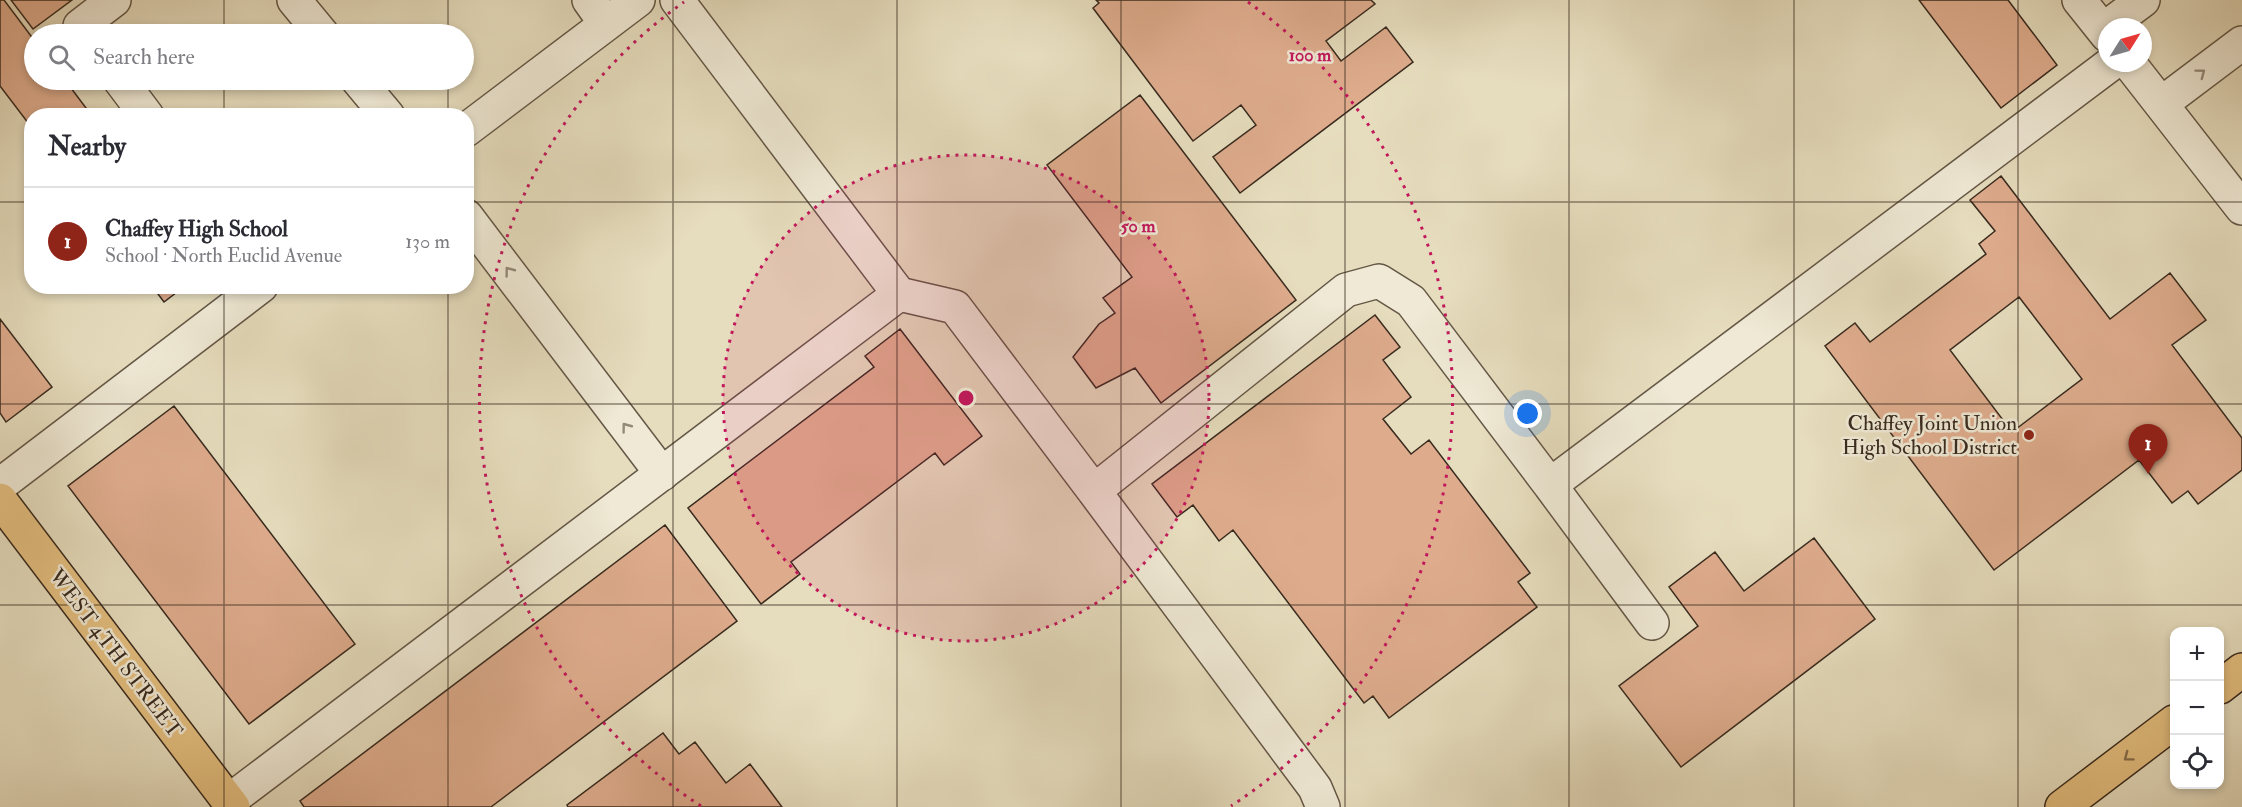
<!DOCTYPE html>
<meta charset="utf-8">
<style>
:root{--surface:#fff;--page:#f2f2f3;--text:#2b2b33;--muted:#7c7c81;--line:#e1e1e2;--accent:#8f2418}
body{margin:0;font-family:"IM FELL Double Pica",serif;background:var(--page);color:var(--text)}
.controls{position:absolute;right:18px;bottom:18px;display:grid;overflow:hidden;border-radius:12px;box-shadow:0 3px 9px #0003}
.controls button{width:54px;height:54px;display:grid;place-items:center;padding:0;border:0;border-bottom:2px solid var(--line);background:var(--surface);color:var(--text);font:30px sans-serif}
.compass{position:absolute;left:2098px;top:18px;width:54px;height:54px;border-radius:50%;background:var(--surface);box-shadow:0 3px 9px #0003;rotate:53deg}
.you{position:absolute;left:1528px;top:414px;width:21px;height:21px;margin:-15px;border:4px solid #fff;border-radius:50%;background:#1a73e8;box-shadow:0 0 0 9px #1a73e833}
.badge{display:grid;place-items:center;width:39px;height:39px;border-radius:50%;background:var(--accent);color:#fff;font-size:20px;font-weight:700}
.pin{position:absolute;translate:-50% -50px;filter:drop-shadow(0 2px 3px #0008)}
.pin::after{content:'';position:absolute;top:32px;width:21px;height:18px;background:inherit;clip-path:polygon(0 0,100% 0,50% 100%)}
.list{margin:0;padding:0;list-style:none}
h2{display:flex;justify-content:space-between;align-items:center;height:78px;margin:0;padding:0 24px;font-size:26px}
h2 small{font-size:20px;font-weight:400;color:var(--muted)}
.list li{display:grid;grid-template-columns:39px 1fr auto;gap:18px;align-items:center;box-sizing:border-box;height:108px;padding:0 24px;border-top:2px solid var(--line)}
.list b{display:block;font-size:22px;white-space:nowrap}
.list p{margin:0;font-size:20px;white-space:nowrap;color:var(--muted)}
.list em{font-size:20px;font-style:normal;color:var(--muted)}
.icon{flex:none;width:33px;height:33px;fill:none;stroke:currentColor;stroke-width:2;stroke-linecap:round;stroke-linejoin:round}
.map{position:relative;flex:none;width:2242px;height:807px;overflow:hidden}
.search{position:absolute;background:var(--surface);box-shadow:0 3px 9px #0003;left:24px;top:24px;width:450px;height:66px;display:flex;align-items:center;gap:15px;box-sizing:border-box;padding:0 21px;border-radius:33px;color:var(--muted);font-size:22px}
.panel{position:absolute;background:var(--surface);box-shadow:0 3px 9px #0003;left:24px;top:108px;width:450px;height:186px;border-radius:24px}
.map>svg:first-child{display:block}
.building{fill:#deac8d;stroke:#382a1e;stroke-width:1.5;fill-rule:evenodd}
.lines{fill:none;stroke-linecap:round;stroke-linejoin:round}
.minor-casing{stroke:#645746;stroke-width:36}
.major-casing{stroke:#382a1e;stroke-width:36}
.minor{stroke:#efe9d5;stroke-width:33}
.major{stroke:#e3be7f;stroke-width:33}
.oneway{stroke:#948a7a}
.oneway2{stroke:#856d4a}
.grid{fill:none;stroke:#382a1e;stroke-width:1.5;stroke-opacity:0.55}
.ring{fill:none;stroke:#c2185b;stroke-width:3;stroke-dasharray:3 6}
.poi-dot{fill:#8f2418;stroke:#efe9d5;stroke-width:2}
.labels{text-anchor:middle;stroke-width:5;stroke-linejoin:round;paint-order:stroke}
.poi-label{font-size:21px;fill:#382a1e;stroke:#efe9d5;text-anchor:end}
.street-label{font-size:21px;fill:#382a1e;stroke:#efe9d5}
.centre{fill:#c2185b;stroke:#efe9d5;stroke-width:3}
.ring-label{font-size:18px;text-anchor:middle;font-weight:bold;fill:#c2185b;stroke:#efe9d5;stroke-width:5;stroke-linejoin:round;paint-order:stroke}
</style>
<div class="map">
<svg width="2242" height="807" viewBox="0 0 2242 807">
<rect width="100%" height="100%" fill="#e6ddbe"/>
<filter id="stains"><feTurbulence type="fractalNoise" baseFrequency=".00333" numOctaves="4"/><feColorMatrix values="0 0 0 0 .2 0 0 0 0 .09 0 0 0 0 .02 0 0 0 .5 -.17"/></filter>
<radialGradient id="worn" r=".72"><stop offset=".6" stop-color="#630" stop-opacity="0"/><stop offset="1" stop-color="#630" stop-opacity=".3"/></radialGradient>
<path class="building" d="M0,0H4L34,40V80H65L92,116H32V128L0,86Z
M11,0H72L33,29Z
M1096,0H1371L1375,4L1326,41L1341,61L1386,27L1413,62L1240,193L1213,157L1256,125L1241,105L1193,141L1093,8L1099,3Z
M1919,0H2008L2057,65L2001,108Z
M1140,95L1296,300L1161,403L1135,368L1096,388L1073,357L1099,324L1115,313L1103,298L1132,277L1047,165Z
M2001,176L2110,319L2170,273L2206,320L2172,345L2242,438V470L2198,504L2188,491L2172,503L2139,460L1994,570L1825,346L1855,323L1870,342L1986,254L1979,244L1995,231L1970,200ZM2019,297L2082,379L2012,432L1950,350Z
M152,286H185L164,302Z
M1375,315L1400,347L1383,360L1411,397L1383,419L1411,454L1429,440L1530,573L1518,582L1537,607L1389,718L1373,696L1364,703L1233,530L1219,541L1193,505L1177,517L1152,484Z
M0,319L52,387L6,422L0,413Z
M900,329L982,436L944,465L935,453L791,562L800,574L761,604L688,508L874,367L865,356Z
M174,406L355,644L249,724L68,486Z
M665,525L737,621L491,807H304L300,801Z
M1814,538L1875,619L1681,767L1619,686L1698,626L1669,587L1715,552L1744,591Z
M663,733L679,754L695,742L726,783L750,764L782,807H568L567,805Z"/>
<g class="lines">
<g class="minor-casing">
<path id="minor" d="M294,0L322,34
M589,0L606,24
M2079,0L2107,35
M2103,30L2143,0
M86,34L80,26L114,0
M2129,63L2242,208
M120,80L147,116
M358,80L388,116
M2161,104L2242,43
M466,130L638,0
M466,216L662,474
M899,294L955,307L1094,491
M0,485L261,286
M1550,485L1652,623
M229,801L899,294L677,0
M1323,807L1315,788L1094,491L1346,290L1379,281L1411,301L1550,485L2112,63"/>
</g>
<g class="major-casing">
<path id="major" d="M0,500L233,807
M2220,687L2242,670
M2062,807L2174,722"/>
</g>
<use href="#minor" class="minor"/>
<use href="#major" class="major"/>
</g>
<defs><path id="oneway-chevron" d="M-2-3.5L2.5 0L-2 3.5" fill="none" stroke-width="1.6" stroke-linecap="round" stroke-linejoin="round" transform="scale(1.5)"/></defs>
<g class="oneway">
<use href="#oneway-chevron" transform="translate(2201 73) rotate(-37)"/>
<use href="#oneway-chevron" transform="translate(509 271) rotate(-127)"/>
<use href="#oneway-chevron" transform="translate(626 427) rotate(-127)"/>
</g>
<use class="oneway2" href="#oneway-chevron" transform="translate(2128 757) rotate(143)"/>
<path class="grid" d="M224,0V34M448,0V34M673,0V807M897,0V807M1121,0V807M1345,0V807M1569,0V807M1794,0V807M2018,0V807M224,80V116M448,80V116M0,202H32M466,202H2242M224,286V807M448,286V807M0,404H2242M0,605H2242"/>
<circle cx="966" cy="398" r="243" fill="#c2185b" fill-opacity=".12"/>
<g class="ring">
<circle cx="966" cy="398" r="243"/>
<path d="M701 806A486 486 0 0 1 684 2M1248 2A486 486 0 0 1 1231 806"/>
</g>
<circle class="poi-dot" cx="2029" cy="435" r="6"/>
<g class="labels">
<g class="poi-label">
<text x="2017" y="430">Chaffey Joint Union<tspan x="2017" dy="24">High School District</tspan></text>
</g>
<g class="street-label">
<text transform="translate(116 653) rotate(53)" y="7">WEST 4TH STREET</text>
</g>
</g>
<circle cx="966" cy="398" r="9" class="centre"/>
<g class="ring-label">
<text x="1310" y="61">100 m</text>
<text x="1138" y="232">50 m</text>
</g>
<rect width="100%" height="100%" filter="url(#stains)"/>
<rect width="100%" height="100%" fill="url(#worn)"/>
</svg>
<div class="controls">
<button>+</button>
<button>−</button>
<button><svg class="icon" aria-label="locate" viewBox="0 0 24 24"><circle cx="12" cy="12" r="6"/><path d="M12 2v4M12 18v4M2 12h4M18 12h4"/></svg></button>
</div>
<svg class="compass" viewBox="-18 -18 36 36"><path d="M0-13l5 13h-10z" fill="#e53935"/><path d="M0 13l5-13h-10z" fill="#7c7c81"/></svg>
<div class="you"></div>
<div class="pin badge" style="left:2148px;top:474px">1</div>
<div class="search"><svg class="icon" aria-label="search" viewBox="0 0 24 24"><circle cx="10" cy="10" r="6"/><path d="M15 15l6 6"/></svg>Search here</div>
<section class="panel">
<h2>Nearby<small></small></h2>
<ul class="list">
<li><span class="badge">1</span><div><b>Chaffey High School</b><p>School · North Euclid Avenue</p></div><em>130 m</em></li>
</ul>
</section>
</div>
